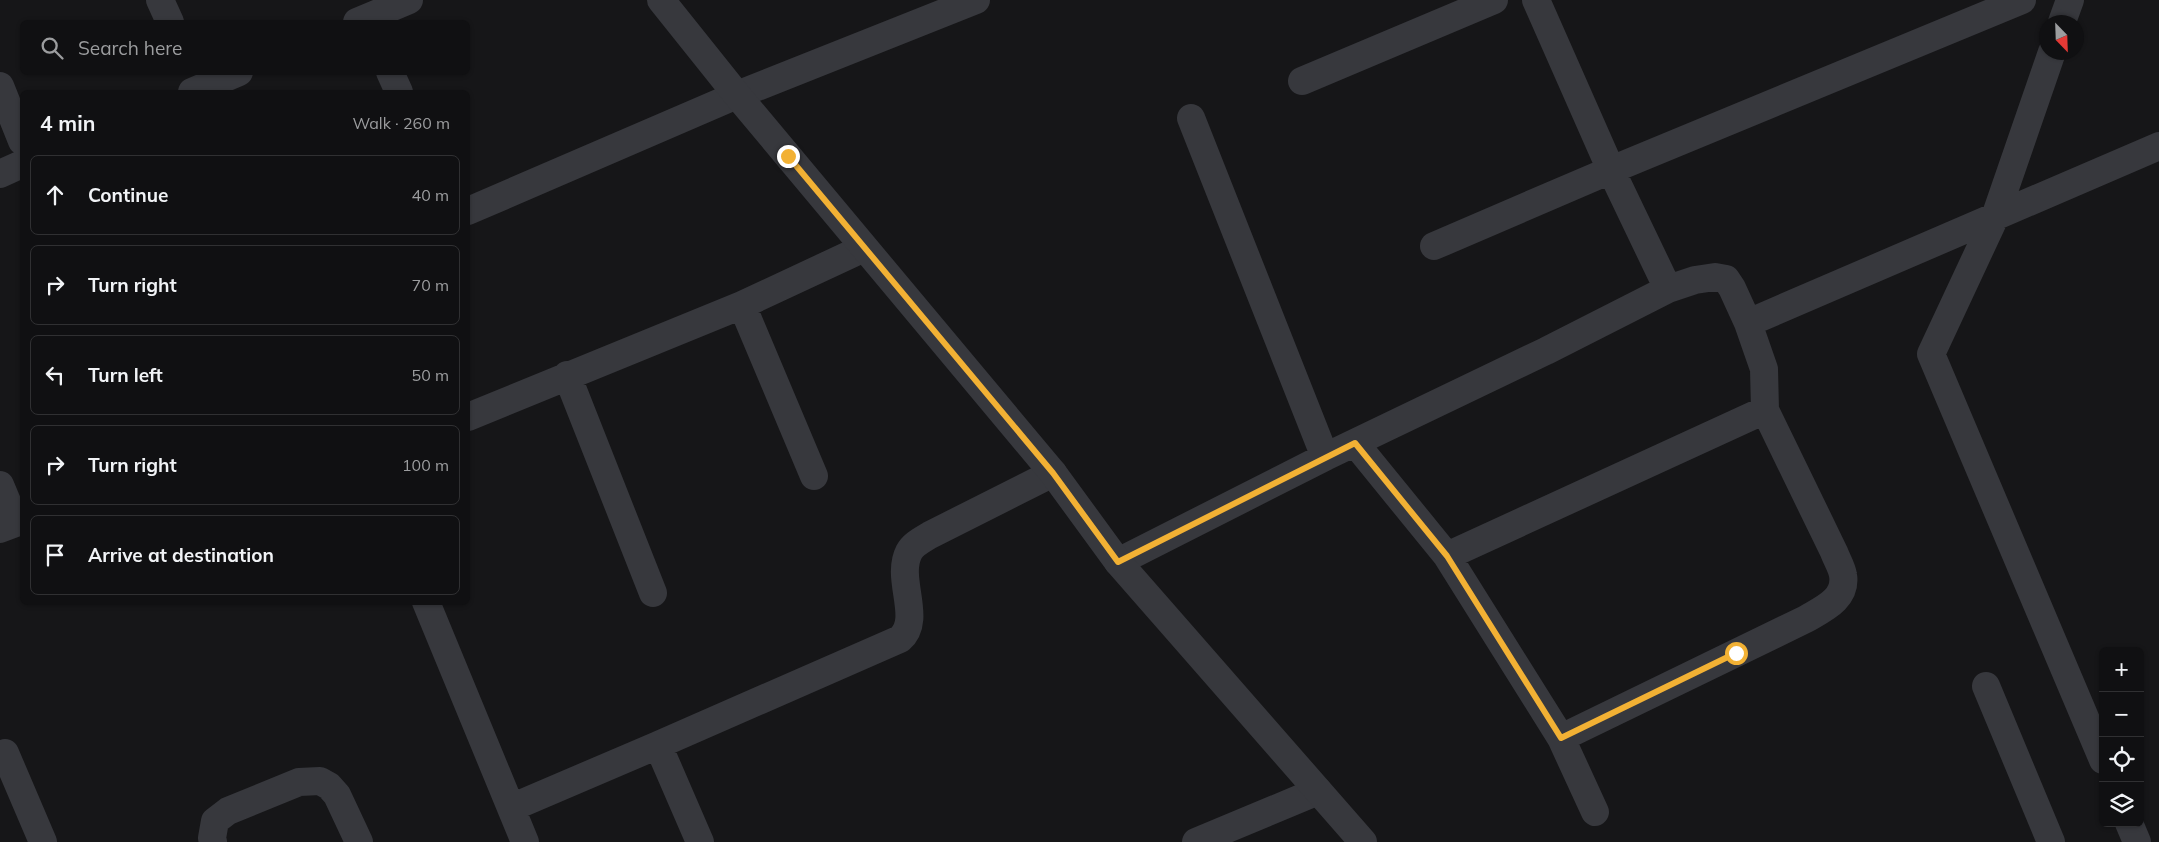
<!DOCTYPE html>
<meta charset="utf-8">
<style>
:root{--surface:#101012;--page:#1e1e20;--text:#f1f3f6;--muted:#9c9d9f;--line:#303032}
body{margin:0;font-family:Mulish,sans-serif;background:var(--page);color:var(--text)}
.controls{position:absolute;right:15px;bottom:15px;display:grid;overflow:hidden;border-radius:8px;box-shadow:0 1px 4px #0004}
.controls button{width:45px;height:45px;display:grid;place-items:center;padding:0;border:0;border-bottom:1px solid var(--line);background:var(--surface);color:var(--text);font:25px sans-serif}
.compass{position:absolute;left:2039px;top:15px;width:45px;height:45px;border-radius:50%;background:var(--surface);box-shadow:0 1px 4px #0004;rotate:157deg}
.stop{position:absolute;width:15px;height:15px;margin:-11px;border:4px solid #f2b134;border-radius:50%;background:#fff}
.stop.end{background:#f2b134;border-color:#fff;box-shadow:0 1px 5px #0008}
.list{margin:0;padding:0;list-style:none}
h2{display:flex;justify-content:space-between;align-items:center;height:65px;margin:0;padding:0 20px;font-size:21px}
h2 small{font-size:16px;font-weight:400;color:var(--muted)}
.list li{display:grid;grid-template-columns:32px 1fr auto;gap:15px;align-items:center;box-sizing:border-box;height:80px;margin:0 10px 10px;padding:0 10px;border:1px solid var(--line);border-radius:8px}
.list b{display:block;font-size:19px;white-space:nowrap}
.list em{font-size:16px;font-style:normal;color:var(--muted)}
.icon{flex:none;width:28px;height:28px;fill:none;stroke:currentColor;stroke-width:2;stroke-linecap:round;stroke-linejoin:round}
.map{position:relative;flex:none;width:2159px;height:842px;overflow:hidden}
.search{position:absolute;background:var(--surface);box-shadow:0 1px 4px #0004;left:20px;top:20px;width:450px;height:55px;display:flex;align-items:center;gap:12px;box-sizing:border-box;padding:0 18px;border-radius:8px;color:var(--muted);font-size:19px}
.panel{position:absolute;background:var(--surface);box-shadow:0 1px 4px #0004;left:20px;top:90px;width:450px;height:515px;border-radius:8px}
.map>svg:first-child{display:block}
.lines{fill:none;stroke-linecap:round;stroke-linejoin:round}
.minor{stroke:#37383d;stroke-width:28}
.tertiary{stroke:#37383d;stroke-width:28}
.route{stroke:#f2b134;stroke-width:6}
</style>
<div class="map">
<svg width="2159" height="842" viewBox="0 0 2159 842">
<rect width="100%" height="100%" fill="#161618"/>
<g class="lines">
<path class="minor" d="M160,0L170,22
M1536,0L1611,170L1668,289
M357,22L409,0
M2062,22L2070,0
M2052,52L1995,217L1931,354L2103,760
M390,72L399,92
M1302,81L1494,0
M0,86L22,141
M192,92L239,72
M0,174L22,164
M468,211L737,95L976,0
M1434,246L1611,170L2022,0
M742,305L814,476
M1748,323L2159,146
M567,375L653,593
M468,417L742,305L864,248
M1355,443L1447,556L1561,738
M1325,457L1546,351L1668,289L1695,280L1715,277L1726,279L1732,288L1748,323L1764,369L1765,410L1834,552C1837,560 1842,568 1843,575C1847,599 1823,609 1806,619L1561,738L1595,812
M0,485L16,523L0,529
M1447,556L1765,410
M1118,562L1325,457L1191,118
M426,602L525,842
M1986,686L2051,842
M658,745L900,639C923,619 895,579 909,552C913,544 922,540 930,535L1053,473
M5,753L43,842
M511,808L658,745L700,842
M2129,823L2137,842
M213,842L212,838L215,821L228,811L299,782L320,781L329,786L337,795L359,842
M1196,842L1318,791"/>
<path class="tertiary" d="M661,0L737,95L1053,473L1118,562L1363,842"/>
</g>
<g class="lines">
<path class="route" d="M788,156L1053,473L1118,562L1355,443L1447,556L1561,738L1736,653"/>
</g>
</svg>
<div class="controls">
<button>+</button>
<button>−</button>
<button><svg class="icon" aria-label="locate" viewBox="0 0 24 24"><circle cx="12" cy="12" r="6"/><path d="M12 2v4M12 18v4M2 12h4M18 12h4"/></svg></button>
<button><svg class="icon" aria-label="layers" viewBox="0 0 24 24"><path d="M12 4l9 5-9 5-9-5zM3 14l9 5 9-5"/></svg></button>
</div>
<svg class="compass" viewBox="-18 -18 36 36"><path d="M0-13l5 13h-10z" fill="#e53935"/><path d="M0 13l5-13h-10z" fill="#9c9d9f"/></svg>
<div class="stop" style="left:1736px;top:653px"></div>
<div class="stop end" style="left:788px;top:156px"></div>
<div class="search"><svg class="icon" aria-label="search" viewBox="0 0 24 24"><circle cx="10" cy="10" r="6"/><path d="M15 15l6 6"/></svg>Search here</div>
<section class="panel">
<h2>4 min<small>Walk · 260 m</small></h2>
<ul class="list">
<li><svg class="icon" aria-label="ahead" viewBox="0 0 24 24"><path d="M12 20V5M6 11l6-6 6 6"/></svg><div><b>Continue</b></div><em>40 m</em></li>
<li><svg class="icon" aria-label="right" viewBox="0 0 24 24"><path d="M7 20v-9h11M14 6l5 5-5 5"/></svg><div><b>Turn right</b></div><em>70 m</em></li>
<li><svg class="icon" aria-label="left" viewBox="0 0 24 24"><path d="M17 20v-9H6M10 6l-5 5 5 5"/></svg><div><b>Turn left</b></div><em>50 m</em></li>
<li><svg class="icon" aria-label="right" viewBox="0 0 24 24"><path d="M7 20v-9h11M14 6l5 5-5 5"/></svg><div><b>Turn right</b></div><em>100 m</em></li>
<li><svg class="icon" aria-label="arrive" viewBox="0 0 24 24"><path d="M6 21V4h12l-3 4 3 4H6"/></svg><div><b>Arrive at destination</b></div></li>
</ul>
</section>
</div>
